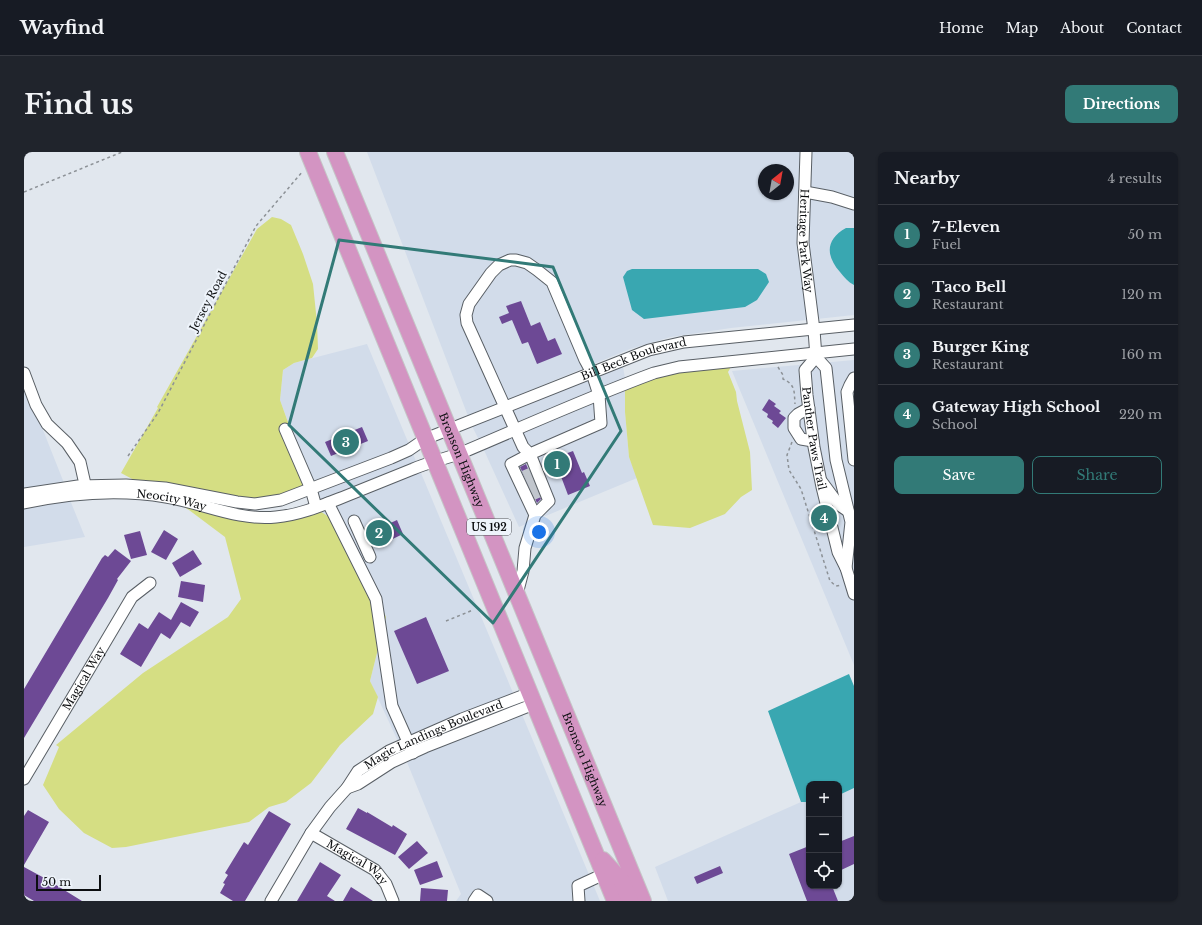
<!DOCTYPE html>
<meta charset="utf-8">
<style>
:root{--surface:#171b24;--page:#20242c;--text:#f1f3f6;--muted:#9ea1a6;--line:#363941;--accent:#327a77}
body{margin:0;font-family:"Libre Baskerville",serif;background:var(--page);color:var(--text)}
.controls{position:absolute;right:12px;bottom:12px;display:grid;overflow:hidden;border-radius:8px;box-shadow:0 1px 3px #0004}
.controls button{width:36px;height:36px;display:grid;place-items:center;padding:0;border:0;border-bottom:1px solid var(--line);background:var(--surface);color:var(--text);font:20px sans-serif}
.compass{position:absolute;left:734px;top:12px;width:36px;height:36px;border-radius:50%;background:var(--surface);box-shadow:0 1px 3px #0004;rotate:31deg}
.scale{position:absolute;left:12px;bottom:10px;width:65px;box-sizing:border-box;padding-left:4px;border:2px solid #0c0e10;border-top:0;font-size:11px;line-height:14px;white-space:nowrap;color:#0c0e10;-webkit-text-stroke:3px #eef4fb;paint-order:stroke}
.you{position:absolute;left:515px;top:380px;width:14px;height:14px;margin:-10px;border:3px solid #fff;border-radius:50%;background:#1a73e8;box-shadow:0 0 0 6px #1a73e833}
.badge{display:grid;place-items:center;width:26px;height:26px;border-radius:50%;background:var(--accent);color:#fff;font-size:13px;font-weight:700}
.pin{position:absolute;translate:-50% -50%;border:2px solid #fff;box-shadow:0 1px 4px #0006}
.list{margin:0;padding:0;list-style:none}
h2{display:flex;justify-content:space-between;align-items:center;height:52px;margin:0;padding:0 16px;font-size:17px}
h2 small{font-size:13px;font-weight:400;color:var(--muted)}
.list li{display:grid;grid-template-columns:26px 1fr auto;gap:12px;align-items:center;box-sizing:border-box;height:60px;padding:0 16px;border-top:1px solid var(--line)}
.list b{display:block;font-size:15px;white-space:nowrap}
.list p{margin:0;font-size:13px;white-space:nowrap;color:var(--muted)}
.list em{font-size:13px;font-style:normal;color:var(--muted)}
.actions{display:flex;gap:8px;padding:12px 16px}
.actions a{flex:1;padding:9px 0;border:1px solid var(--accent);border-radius:8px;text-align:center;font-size:14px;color:var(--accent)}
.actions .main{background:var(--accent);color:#fff}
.icon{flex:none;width:22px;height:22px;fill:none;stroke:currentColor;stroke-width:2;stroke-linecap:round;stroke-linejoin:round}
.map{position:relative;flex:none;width:830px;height:749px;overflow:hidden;border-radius:8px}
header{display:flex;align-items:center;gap:24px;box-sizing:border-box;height:56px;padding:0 20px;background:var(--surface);border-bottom:1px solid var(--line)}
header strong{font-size:19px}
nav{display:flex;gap:22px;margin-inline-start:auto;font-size:14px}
.intro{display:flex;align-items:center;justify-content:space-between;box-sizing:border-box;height:96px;padding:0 24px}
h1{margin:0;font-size:28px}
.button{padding:10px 18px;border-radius:8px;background:var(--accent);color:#fff;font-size:14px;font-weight:700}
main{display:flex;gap:24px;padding:0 24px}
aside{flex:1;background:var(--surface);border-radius:8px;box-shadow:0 1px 3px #0004}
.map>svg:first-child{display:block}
.built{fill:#d2dcea;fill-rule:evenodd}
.green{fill:#d5de83}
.water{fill:#39a7b1}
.building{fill:#6d4995}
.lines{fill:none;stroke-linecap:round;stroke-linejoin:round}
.minor-tunnel{stroke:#c1c6cd;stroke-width:11;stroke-dasharray:11 5.5;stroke-linecap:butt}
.minor-casing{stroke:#595f65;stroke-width:13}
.highway-casing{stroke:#c5c5c6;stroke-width:18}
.path{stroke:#8c9196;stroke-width:1.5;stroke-dasharray:3 3;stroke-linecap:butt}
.minor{stroke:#fff;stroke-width:11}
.highway{stroke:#d394c2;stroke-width:16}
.marked{fill:none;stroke:#327a77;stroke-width:3;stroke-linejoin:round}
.labels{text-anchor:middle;stroke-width:4;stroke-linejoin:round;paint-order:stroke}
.shield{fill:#eef4fb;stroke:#505356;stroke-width:1}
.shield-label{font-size:10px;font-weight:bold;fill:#0c0e10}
.street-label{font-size:11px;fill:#0c0e10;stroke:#eef4fb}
</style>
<header>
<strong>Wayfind</strong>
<nav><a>Home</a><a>Map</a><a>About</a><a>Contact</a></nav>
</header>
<div class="intro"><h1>Find us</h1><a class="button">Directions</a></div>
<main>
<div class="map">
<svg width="830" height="749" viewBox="0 0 830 749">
<rect width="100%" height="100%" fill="#e1e7ee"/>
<path class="built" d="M343,0H830V163L707,176L647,185L606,197L444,264ZM740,18H764V42H740Z
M343,192L469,493L576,749H432L437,742L378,598L346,529L362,465L296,359L256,248L259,218L270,211Z
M830,208V513L708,219Z
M599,214L601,227L455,288L448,274Z
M0,230L40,331L0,337Z
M601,236V260L605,305L613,326L495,375L459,296Z
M46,348L61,385L0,395V356Z
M830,636V749H644L631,715L777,650H785V734H815V643Z"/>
<path class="green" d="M248,65L257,67L267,73L279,102L289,132L293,171L294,197L288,206L270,211L259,218L256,248L286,332L256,343L232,347L112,329L97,321L134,256L133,255L233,77Z
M707,215L704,220L712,240L713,249L726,300L728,338L717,345L701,362L666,376L629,373L605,305L601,260V236L631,225L655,220Z
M155,352L182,359L200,365L235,371L254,370L296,359L318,374L332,398L362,465L346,529L354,545L349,562L316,593L287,631L262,650L245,655L225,670L102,695L88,696L60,681L35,657L19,633L35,595L32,593L119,521L204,465L217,447L201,385L165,358Z"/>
<path class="water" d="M822,76H830V133C824,130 820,125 816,120C801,103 802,87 822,76Z
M608,117H734L742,122L745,130L733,148L721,155L620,167L608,158L599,125L603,119Z
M825,522L830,534V636L815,643V632H785V650H777L744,559Z"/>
<path class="building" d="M497,149L507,174L516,170L524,189L531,186L538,202L513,212L504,190L498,192L488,168L478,172L475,165L485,161L482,154Z
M745,247L752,252L750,254L757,259L755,261L762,266L754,276L748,271L749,269L743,265L744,262L738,258Z
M338,275L344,289L307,304L301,290Z
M549,299L558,321L560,320L566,334L544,343L530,306Z
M502,312L517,347L513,351L496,315Z
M373,368L379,382L354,394L347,380Z
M140,378L154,387L142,408L127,400Z
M116,379L123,403L107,407L100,383Z
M91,397L107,409L93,427L94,428L84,446L0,586V537L78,406L81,403L84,405Z
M169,398L178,412L156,425L148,411Z
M157,429L181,433L179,450L154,445Z
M157,450L175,460L166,475L157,470L146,487L137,481L117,515L96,502L115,471L124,477L135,460L147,468Z
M402,465L425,519L393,532L370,479Z
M334,656L343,661V660L368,675L369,673L383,682L371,703L322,677Z
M4,658L25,670L0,713V664Z
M245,659L267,672L221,749H209L196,741L201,732L199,731L204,723L201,721L220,690L224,693Z
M830,684V712L815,719V690Z
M393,689L404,701L385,717L374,705Z
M785,694V734H808L814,749H783L765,702Z
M413,709L419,725L396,733L390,718Z
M296,710L317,723L303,744L311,749H273Z
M696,714L699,721L673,732L670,725Z
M0,715L24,728L58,749H10L0,743Z
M327,735L349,749H319Z
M397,736L424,738L423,749H396Z"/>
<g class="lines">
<path class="minor-tunnel" d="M500,324L507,321
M504,333L511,330
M508,343L515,340"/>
<g class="minor-casing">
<g id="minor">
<path id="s1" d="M782,0L779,91L790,178L792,205L802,216L812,308L827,370L822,416"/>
<path d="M781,40L808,45L830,52"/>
<path id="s2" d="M792,205L781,218L783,243L790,295L798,335L814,400L822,416L830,442"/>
<path d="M0,221L12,253L23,272L43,291L56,310L63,341"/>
<path d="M830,226L826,233L823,240L830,308"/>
<path d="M785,256L774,262L770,266V276L777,287L789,289"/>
<path d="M261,277L287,337L292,355"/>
<path d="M798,330L815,353L824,359"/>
<path id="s3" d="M0,342L54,334L102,333L141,336L213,350L231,352L257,348L367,306L385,298L401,287L625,198L660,190L830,173"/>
<path id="s4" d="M0,351C46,341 95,337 142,345C179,351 214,369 252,365C276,363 299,353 322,344C344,335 367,326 389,317C405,310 421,307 437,301C501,274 565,245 630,221L655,215L830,197"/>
<path d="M304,351L352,447L368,554L389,601"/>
<path d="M330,369L346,405"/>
<path d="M493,442L499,419L501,396L511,363L487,312L506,302L499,295L443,171L442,163L445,152L467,121L475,113L486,108H492L503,111L513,118L528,130L561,208L568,221L575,243L577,271L506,302L525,349L511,363"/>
<path id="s5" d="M0,627L108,445L126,431"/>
<path d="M323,636L334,632L368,610L401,595L510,552"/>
<path id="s6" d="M287,681L351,718L362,732L369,749"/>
<path id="s7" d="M247,749L287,681L306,655L323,636L334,619L365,599L438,567L506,541"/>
<path d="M450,749L454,743L463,749"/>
<path d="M555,749L554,734L580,722"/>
</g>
</g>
<g class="highway-casing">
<g id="highway">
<path d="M284,0L591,749"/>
<path id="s8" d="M311,0L619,749"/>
<path d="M579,708L598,729L606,749"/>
</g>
</g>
<path class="path" d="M0,40L98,0
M754,215L759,223V227C772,233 770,240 771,252
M768,290L763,303L765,318L777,337L806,429L812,434L818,433
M104,304L134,261L232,74L279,19
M422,469L449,458"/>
<use href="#minor" class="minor"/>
<use href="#highway" class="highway"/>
</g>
<path class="marked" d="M315,88L529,115L597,279L469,471L265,273Z"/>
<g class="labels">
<rect class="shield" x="443" y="367" width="44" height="16" rx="3"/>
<g class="shield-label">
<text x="465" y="379">US 192</text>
</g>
<g class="street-label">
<text dy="4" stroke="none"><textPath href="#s1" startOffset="89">Heritage Park Way</textPath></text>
<text transform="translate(184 149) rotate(-62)" y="4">Jersey Road</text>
<text dy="4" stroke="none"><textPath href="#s3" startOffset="640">Bill Beck Boulevard</textPath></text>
<text dy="4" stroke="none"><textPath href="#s2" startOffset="86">Panther Paws Trail</textPath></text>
<text dy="4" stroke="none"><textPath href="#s8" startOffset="333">Bronson Highway</textPath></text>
<text dy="4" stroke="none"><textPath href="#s4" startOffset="149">Neocity Way</textPath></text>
<text dy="4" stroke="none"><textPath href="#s5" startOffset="117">Magical Way</textPath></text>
<text dy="4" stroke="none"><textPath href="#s7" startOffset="241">Magic Landings Boulevard</textPath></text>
<text dy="4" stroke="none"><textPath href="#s8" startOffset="657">Bronson Highway</textPath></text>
<text dy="4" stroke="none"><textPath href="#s6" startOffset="55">Magical Way</textPath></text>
</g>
</g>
</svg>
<div class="controls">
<button>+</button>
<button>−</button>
<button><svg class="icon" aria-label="locate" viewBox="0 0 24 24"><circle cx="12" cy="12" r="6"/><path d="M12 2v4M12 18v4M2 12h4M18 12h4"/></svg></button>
</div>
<svg class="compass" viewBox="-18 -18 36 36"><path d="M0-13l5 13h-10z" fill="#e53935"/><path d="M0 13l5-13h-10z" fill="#9ea1a6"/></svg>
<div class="scale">50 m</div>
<div class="you"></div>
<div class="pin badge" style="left:533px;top:312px">1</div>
<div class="pin badge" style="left:355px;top:381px">2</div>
<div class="pin badge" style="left:322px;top:290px">3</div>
<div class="pin badge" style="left:800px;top:366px">4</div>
</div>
<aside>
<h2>Nearby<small>4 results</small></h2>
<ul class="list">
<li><span class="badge">1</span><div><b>7-Eleven</b><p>Fuel</p></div><em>50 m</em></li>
<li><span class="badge">2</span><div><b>Taco Bell</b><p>Restaurant</p></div><em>120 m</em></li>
<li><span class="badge">3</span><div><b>Burger King</b><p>Restaurant</p></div><em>160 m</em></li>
<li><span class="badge">4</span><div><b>Gateway High School</b><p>School</p></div><em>220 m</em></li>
</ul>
<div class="actions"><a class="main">Save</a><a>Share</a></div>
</aside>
</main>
